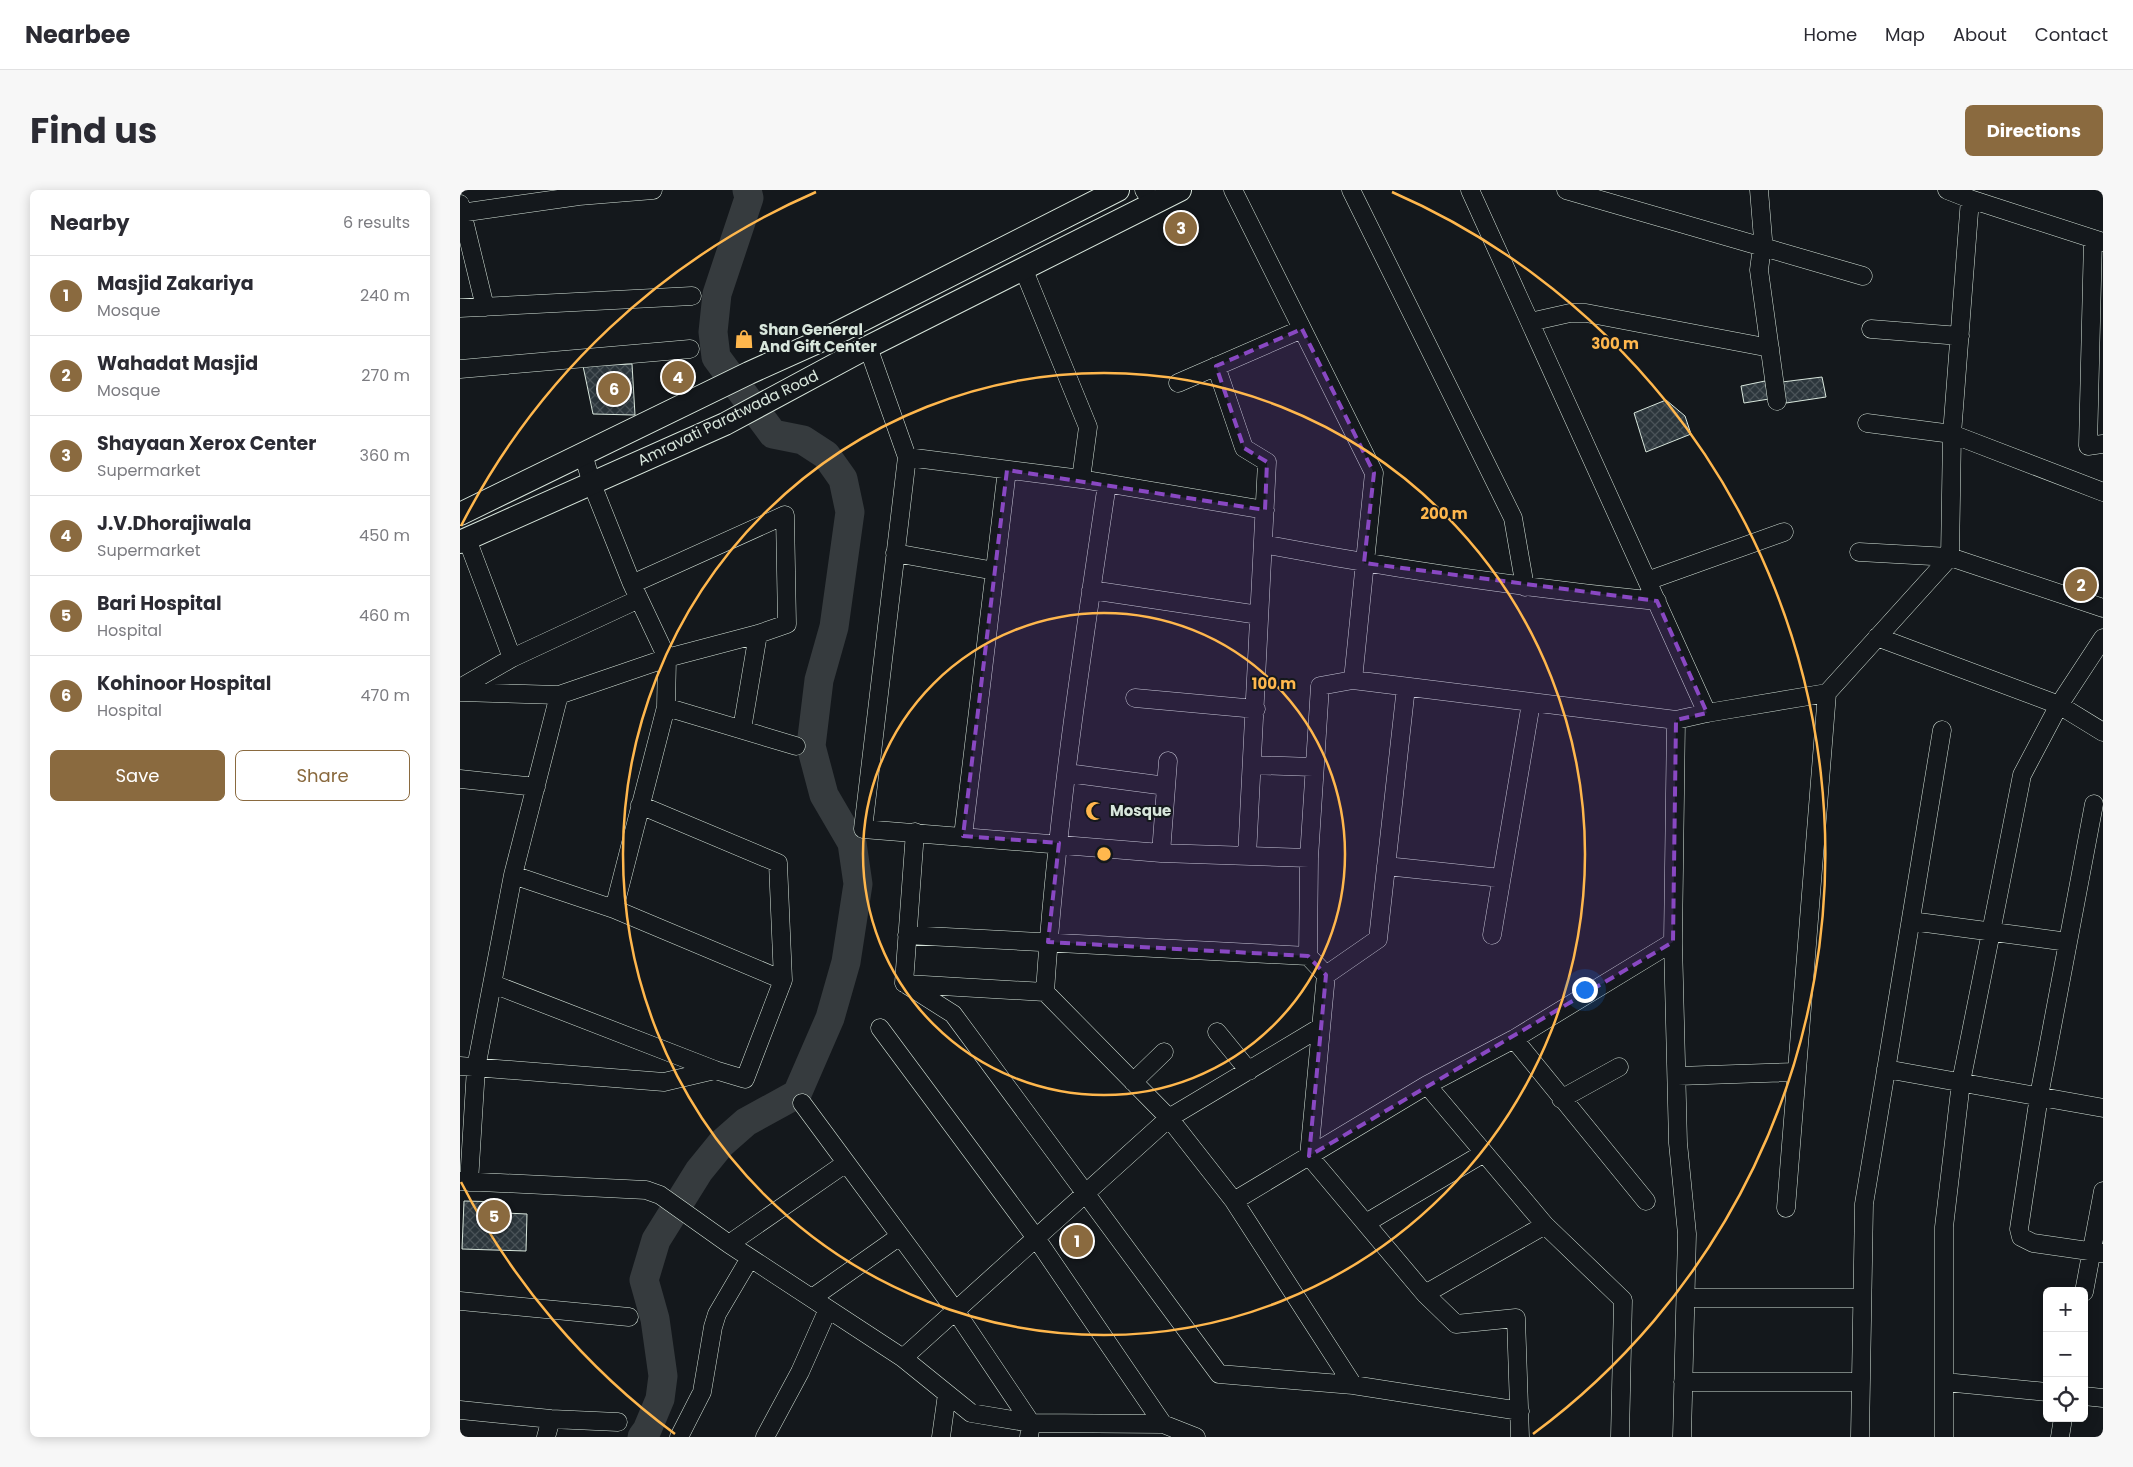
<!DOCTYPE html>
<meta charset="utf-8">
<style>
:root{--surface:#fff;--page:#f7f7f7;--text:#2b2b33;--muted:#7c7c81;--line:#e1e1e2;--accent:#8a6a3f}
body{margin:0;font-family:Poppins,sans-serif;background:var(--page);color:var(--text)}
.controls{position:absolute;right:15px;bottom:15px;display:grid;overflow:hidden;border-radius:8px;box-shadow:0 2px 12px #0003}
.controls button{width:45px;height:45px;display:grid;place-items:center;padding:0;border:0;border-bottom:1px solid var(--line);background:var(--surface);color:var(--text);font:25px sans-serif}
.you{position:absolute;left:1124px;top:799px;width:18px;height:18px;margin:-12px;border:4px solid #fff;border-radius:50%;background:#1a73e8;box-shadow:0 0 0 8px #1a73e833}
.badge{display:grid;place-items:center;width:32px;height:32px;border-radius:50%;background:var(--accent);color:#fff;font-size:16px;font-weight:700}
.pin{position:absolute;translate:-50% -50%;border:2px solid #fff;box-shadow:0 1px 5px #0006}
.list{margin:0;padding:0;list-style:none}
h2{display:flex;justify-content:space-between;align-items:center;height:65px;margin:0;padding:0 20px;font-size:21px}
h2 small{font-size:16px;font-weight:400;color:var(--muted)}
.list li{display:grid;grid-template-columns:32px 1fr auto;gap:15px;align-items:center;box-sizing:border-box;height:80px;padding:0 20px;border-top:1px solid var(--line)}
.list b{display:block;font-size:19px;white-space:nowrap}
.list p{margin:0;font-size:16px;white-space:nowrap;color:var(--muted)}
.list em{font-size:16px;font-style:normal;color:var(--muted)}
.actions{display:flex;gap:10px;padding:15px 20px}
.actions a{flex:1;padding:11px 0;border:1px solid var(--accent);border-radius:8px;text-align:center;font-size:18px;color:var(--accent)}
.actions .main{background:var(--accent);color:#fff}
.icon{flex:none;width:28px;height:28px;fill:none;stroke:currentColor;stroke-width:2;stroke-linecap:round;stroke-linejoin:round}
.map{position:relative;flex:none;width:1643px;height:1247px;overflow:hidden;border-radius:8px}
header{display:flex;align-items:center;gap:30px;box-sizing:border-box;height:70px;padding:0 25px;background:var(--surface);border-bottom:1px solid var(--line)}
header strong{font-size:24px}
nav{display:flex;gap:28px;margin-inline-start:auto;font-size:18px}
.intro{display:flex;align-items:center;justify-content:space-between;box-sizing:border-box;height:120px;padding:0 30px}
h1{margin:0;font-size:35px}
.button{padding:12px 22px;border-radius:8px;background:var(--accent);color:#fff;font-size:18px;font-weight:700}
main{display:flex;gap:30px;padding:0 30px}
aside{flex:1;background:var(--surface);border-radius:8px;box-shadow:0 2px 12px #0003}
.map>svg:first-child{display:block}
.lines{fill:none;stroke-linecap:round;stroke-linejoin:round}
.river{stroke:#363b3e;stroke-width:29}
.building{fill:url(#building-cross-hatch);stroke:#d8e6dc}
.minor-casing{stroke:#d8e6dc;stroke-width:19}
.major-casing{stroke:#d8e6dc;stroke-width:24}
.minor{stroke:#14181c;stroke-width:18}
.major{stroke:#14181c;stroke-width:22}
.marked{fill:#8948c3;fill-opacity:0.2;stroke:#8948c3;stroke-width:4;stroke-dasharray:10 6;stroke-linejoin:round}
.ring{fill:none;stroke:#ffb74d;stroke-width:2.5}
.labels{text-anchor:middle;stroke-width:4;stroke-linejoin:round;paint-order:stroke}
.poi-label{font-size:15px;font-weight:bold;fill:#d8e6dc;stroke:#14181c;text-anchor:start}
.street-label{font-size:15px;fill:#d8e6dc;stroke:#14181c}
.centre{fill:#ffb74d;stroke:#14181c;stroke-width:2.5}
.ring-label{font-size:15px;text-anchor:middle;font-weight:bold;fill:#ffb74d;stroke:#14181c;stroke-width:4;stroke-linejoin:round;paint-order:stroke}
</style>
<header>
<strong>Nearbee</strong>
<nav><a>Home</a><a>Map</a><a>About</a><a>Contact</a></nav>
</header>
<div class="intro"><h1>Find us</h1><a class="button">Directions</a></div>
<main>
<aside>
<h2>Nearby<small>6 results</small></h2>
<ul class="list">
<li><span class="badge">1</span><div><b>Masjid Zakariya</b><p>Mosque</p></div><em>240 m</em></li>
<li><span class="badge">2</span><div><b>Wahadat Masjid</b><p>Mosque</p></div><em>270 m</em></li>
<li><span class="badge">3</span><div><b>Shayaan Xerox Center</b><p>Supermarket</p></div><em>360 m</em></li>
<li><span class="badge">4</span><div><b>J.V.Dhorajiwala</b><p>Supermarket</p></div><em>450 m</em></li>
<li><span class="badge">5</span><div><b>Bari Hospital</b><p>Hospital</p></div><em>460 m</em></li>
<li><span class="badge">6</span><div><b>Kohinoor Hospital</b><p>Hospital</p></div><em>470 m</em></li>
</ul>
<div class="actions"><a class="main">Save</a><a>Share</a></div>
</aside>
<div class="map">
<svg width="1643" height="1247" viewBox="0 0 1643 1247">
<defs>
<pattern id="building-cross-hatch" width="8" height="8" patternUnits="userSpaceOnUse" patternTransform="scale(1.25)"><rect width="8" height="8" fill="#2c363c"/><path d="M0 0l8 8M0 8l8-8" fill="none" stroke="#4a5358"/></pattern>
</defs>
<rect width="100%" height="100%" fill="#14181c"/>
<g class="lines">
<path class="river" d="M182,1247L187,1240L200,1209L203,1186L195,1129L184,1090L196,1050L239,981L261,954L286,932L337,904L370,828L386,772L398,694L392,653L364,605L351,556L359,490L374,437L390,322L383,289L366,265L343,250L313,244L256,167L253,142L257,104L289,8L287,0"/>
</g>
<path class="building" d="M172,174L175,225L133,224L123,176Z
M1362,187L1366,207L1326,213L1322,192Z
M1305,191L1309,209L1284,213L1281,196Z
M1206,210L1225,226L1231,244L1186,262L1174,223Z
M4,1011L45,1012V1023L67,1024L66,1061L2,1059Z"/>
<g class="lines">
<g class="minor-casing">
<path id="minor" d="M684,0L693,14
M773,0L914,283L893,490L1216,530L1247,523L1367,503L1490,367L1492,244L1510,9
M891,0L1053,328L1065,397
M1010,0L1247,523
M1106,0L1403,86
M1299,0L1303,49L1299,80L1317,211
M1487,0L1510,9L1643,52
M0,14L25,117
M0,23L119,6L193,0
M1633,49L1628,256L1643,254
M563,78L628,237L621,289
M0,118L232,106
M1070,132L1110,123H1126L1310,158
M1411,139L1500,146
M408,157L447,267L403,639L701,663L849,668
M756,176L784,258L807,272L787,666
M0,179L230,159
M718,193L842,139
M1407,233L1492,244L1643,302
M123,264L132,294L172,394L207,468L206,517L154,719
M447,267L621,289L805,320
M647,294C622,462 596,632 585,802L709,928L774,1011L893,1195
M803,354C934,379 1065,398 1197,411
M1399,362L1490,367L1643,418
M435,363L535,381
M1187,391L1324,342
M631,400L799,425
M1417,447L1599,515L1643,542
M52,468L179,409
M946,497L918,749L866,785L849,966L965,1104L996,1134L1056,1128L1060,1247
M0,498L52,468L7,349
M0,502L99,505L207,468L298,444L327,434L325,325L172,394
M675,508L796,519
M206,517L336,556
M1216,530L1213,752L1218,953L1227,1044L1222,1247
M282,539L298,444
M793,575L853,577
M607,583L706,596
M0,589L76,597
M1634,614L1579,906L1559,1039L1561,1047L1573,1053L1643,1063
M503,646L547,280
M701,663L708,571
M926,676L1041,688
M53,685L154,719L323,790
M1451,731L1608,752
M447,745L848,766
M1032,745L1071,513
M866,785L848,766L849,668L860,496L893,490
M444,793L493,824L759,1184L893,1195L1060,1221
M444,793L455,642
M33,794L255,880L285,889L323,790L318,673L180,615
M447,794L585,802
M420,838L576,1048L703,1234
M757,842L789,881
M1054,849L1186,1011
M0,876L204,892L255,880
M1426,879L1643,918
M1218,886L1336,882
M673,892L704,862
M967,895L1085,1035L1163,1110L1160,1247
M1101,909L1159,877
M342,913L495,1120L571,1233L569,1247
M0,991L186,1000L200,1005L269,1054L443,1168L511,1223L571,1233L703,1234L736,1247
M9,992L16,878L53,685L99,505
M774,1011L967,895L1054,849L1213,752
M1326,1018L1367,503
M906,1033L1024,963
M269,1054L386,973
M1624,1102L1643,1001
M965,1104L1085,1035
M352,1108L440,1046
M1226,1108H1402
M0,1111L169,1127
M443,1168L709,928L861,837
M1223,1192H1401
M1485,1192L1587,1202
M1624,1206L1643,1208
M0,1220L91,1229L158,1232
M86,1247L91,1229
M219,1247L242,1202L253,1137L257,1124L290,1068
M305,1247L340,1182L368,1119
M481,1247L487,1204
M1400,1247L1404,1014L1482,540
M1484,1247V1037L1501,892L1531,742L1562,585L1599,515L1643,448
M1600,1247L1603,1228"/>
</g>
<g class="major-casing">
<path id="major" d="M0,324L289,183L371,146L658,0
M0,352L265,234L408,157L720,0"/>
</g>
<use href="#minor" class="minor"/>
<use href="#major" class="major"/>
</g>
<path class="marked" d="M842,139L914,283L904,373L1197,411L1247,523L1216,530L1213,752L849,966L866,785L848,766L588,752L599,653L503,646L547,280L805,320L807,272L784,258L756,176Z"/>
<g class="ring">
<circle cx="644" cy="664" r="241"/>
<circle cx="644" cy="664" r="481"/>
<path d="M215 1244A722 722 0 0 1 1 992M1 336A722 722 0 0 1 356 2M932 2A722 722 0 0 1 1073 1244"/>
</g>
<defs>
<g id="shop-bare" transform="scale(1.5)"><path d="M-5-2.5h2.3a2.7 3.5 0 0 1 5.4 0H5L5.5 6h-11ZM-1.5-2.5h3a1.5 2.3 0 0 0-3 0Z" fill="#ffb74d" stroke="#14181c" stroke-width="2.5" paint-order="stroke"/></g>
<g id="mosque-bare" transform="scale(1.5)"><path d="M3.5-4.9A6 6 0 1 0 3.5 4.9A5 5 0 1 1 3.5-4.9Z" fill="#ffb74d" stroke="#14181c" stroke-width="2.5" paint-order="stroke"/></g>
</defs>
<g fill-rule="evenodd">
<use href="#shop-bare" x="284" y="149"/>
<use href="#mosque-bare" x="635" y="621"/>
</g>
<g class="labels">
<g class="poi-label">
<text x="299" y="145">Shan General<tspan x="299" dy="17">And Gift Center</tspan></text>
<text x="650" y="626">Mosque</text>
</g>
<g class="street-label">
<text transform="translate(268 228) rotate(-26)" y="5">Amravati Paratwada Road</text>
</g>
</g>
<circle cx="644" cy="664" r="8" class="centre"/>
<g class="ring-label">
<text x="1155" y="159">300 m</text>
<text x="984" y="329">200 m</text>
<text x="814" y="499">100 m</text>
</g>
</svg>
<div class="controls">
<button>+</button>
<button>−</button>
<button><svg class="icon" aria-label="locate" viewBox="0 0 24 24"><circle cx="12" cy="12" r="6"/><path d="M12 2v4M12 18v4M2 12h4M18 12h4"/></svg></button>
</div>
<div class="you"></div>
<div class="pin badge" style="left:617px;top:1051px">1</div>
<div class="pin badge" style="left:1621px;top:395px">2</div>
<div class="pin badge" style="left:721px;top:38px">3</div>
<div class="pin badge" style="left:218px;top:187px">4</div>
<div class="pin badge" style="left:34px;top:1026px">5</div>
<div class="pin badge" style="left:154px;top:199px">6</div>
</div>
</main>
